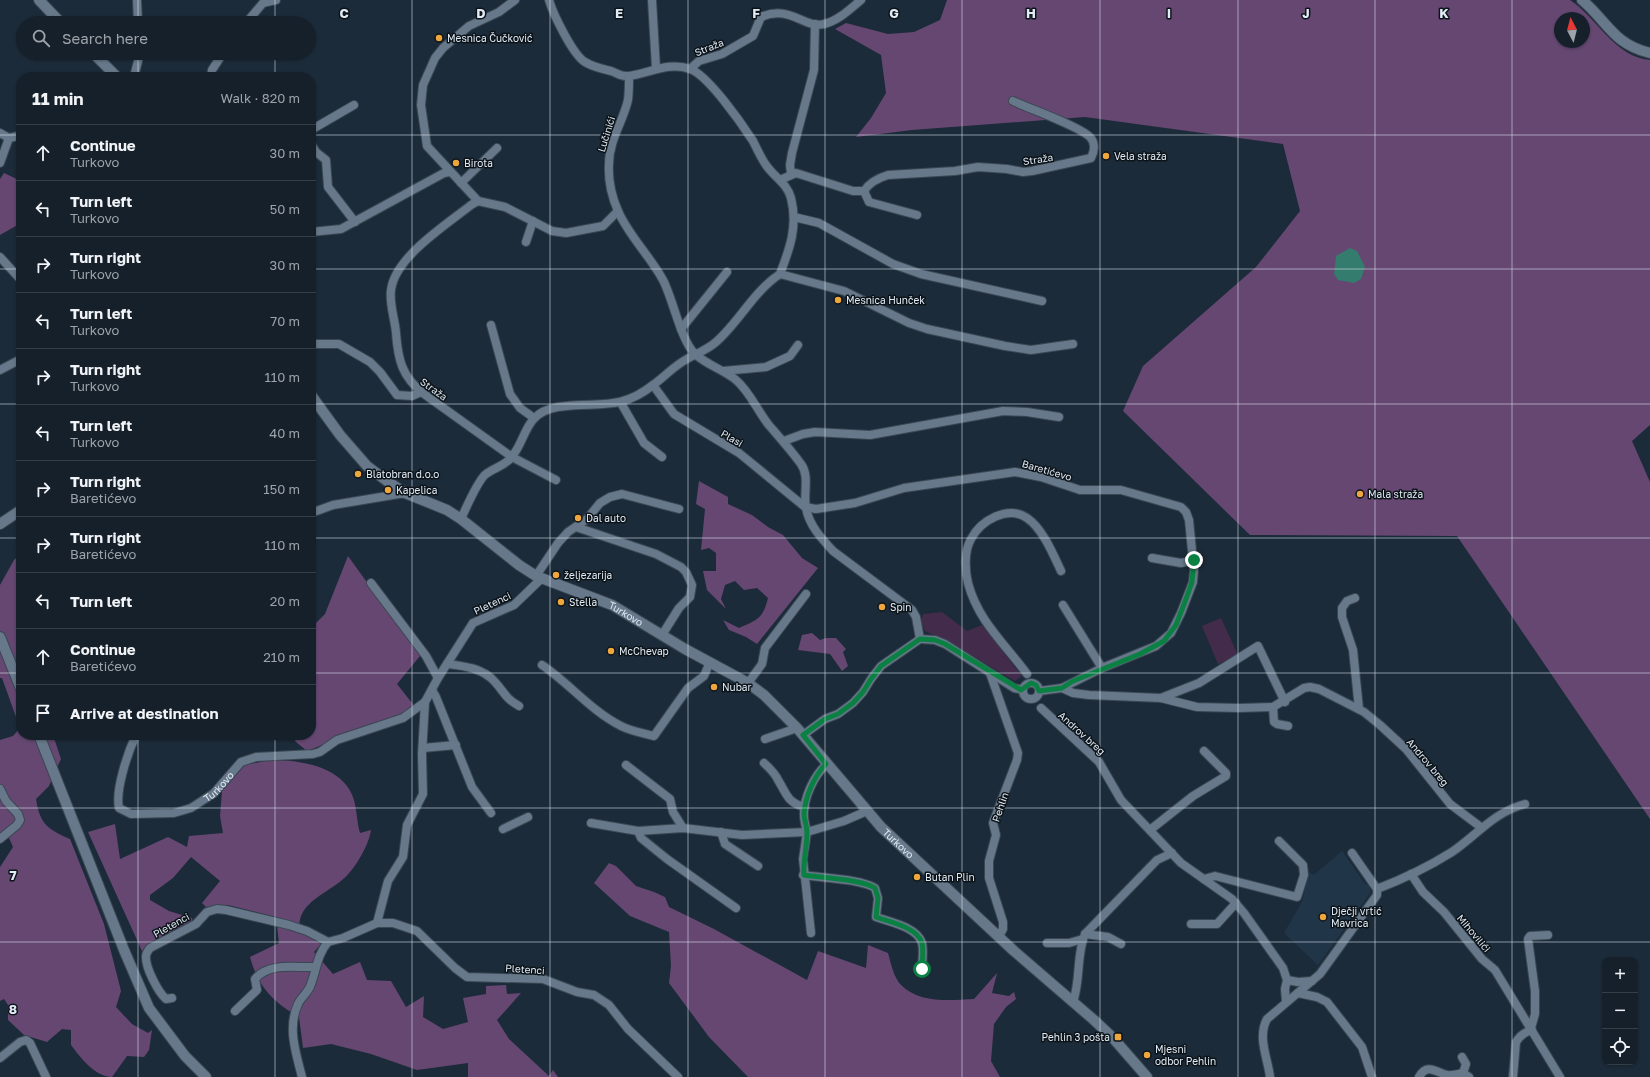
<!DOCTYPE html>
<meta charset="utf-8">
<style>
:root{--surface:#15202b;--page:#1e2833;--text:#f1f3f6;--muted:#9da3a9;--line:#343e47}
body{margin:0;font-family:"Golos Text",sans-serif;background:var(--page);color:var(--text)}
.controls{position:absolute;right:12px;bottom:12px;display:grid;overflow:hidden;border-radius:8px;box-shadow:0 1px 3px #0004}
.controls button{width:36px;height:36px;display:grid;place-items:center;padding:0;border:0;border-bottom:1px solid var(--line);background:var(--surface);color:var(--text);font:20px sans-serif}
.compass{position:absolute;left:1554px;top:12px;width:36px;height:36px;border-radius:50%;background:var(--surface);box-shadow:0 1px 3px #0004;rotate:353deg}
.stop{position:absolute;width:12px;height:12px;margin:-9px;border:3px solid #0b8043;border-radius:50%;background:#fff}
.stop.end{background:#0b8043;border-color:#fff;box-shadow:0 1px 4px #0008}
.list{margin:0;padding:0;list-style:none}
h2{display:flex;justify-content:space-between;align-items:center;height:52px;margin:0;padding:0 16px;font-size:17px}
h2 small{font-size:13px;font-weight:400;color:var(--muted)}
.list li{display:grid;grid-template-columns:26px 1fr auto;gap:12px;align-items:center;box-sizing:border-box;height:56px;padding:0 16px;border-top:1px solid var(--line)}
.list b{display:block;font-size:15px;white-space:nowrap}
.list p{margin:0;font-size:13px;white-space:nowrap;color:var(--muted)}
.list em{font-size:13px;font-style:normal;color:var(--muted)}
.icon{flex:none;width:22px;height:22px;fill:none;stroke:currentColor;stroke-width:2;stroke-linecap:round;stroke-linejoin:round}
.map{position:relative;flex:none;width:1650px;height:1077px;overflow:hidden}
.search{position:absolute;background:var(--surface);box-shadow:0 1px 3px #0004;left:16px;top:16px;width:300px;height:44px;display:flex;align-items:center;gap:10px;box-sizing:border-box;padding:0 14px;border-radius:22px;color:var(--muted);font-size:15px}
.panel{position:absolute;background:var(--surface);box-shadow:0 1px 3px #0004;left:16px;top:72px;width:300px;height:668px;border-radius:16px}
.map>svg:first-child{display:block}
.built{fill:#203548}
.green{fill:#432b4c}
.forest{fill:#654771;fill-rule:evenodd}
.water{fill:#347c6d}
.lines{fill:none;stroke-linecap:round;stroke-linejoin:round}
.street-casing{stroke:#3a4753;stroke-width:10}
.secondary-casing{stroke:#3a4753;stroke-width:12}
.street{stroke:#667889;stroke-width:8}
.secondary{stroke:#667889;stroke-width:10}
.route{stroke:#0b8043;stroke-width:5}
.grid{fill:none;stroke:#e1ebf5;stroke-width:1;stroke-opacity:0.55}
.poi-dot{fill:#eea73d;stroke:#0c1319;stroke-width:1.5}
.labels{text-anchor:middle;stroke-width:3;stroke-linejoin:round;paint-order:stroke}
.poi-label{font-size:10px;fill:#e1ebf5;stroke:#0c1319;text-anchor:start}
.street-label{font-size:10px;fill:#e1ebf5;stroke:#0c1319}
.grid-label{font-size:13px;text-anchor:middle;font-weight:bold;fill:#e1ebf5;stroke:#0c1319;stroke-width:3;stroke-linejoin:round;paint-order:stroke}
</style>
<div class="map">
<svg width="1650" height="1077" viewBox="0 0 1650 1077">
<rect width="100%" height="100%" fill="#1c2b39"/>
<path class="built" d="M1342,851L1365,884H1369L1371,892L1318,965L1284,933L1302,902L1309,872L1314,875Z"/>
<path class="green" d="M942,612L967,631L982,625L1022,676L1015,681L951,643L925,631L921,622L923,614Z
M1221,618L1238,655L1218,664L1202,626Z"/>
<path class="forest" d="M947,0H1570C1597,18 1615,57 1650,60V425L1632,441L1650,482V819L1457,536L1250,535L1123,411L1143,366L1256,267L1300,211L1283,144L1085,117L912,130L856,137L871,118L886,93L881,55L835,29L846,23L888,34L914,32L940,20ZM1560,18H1584V42H1560Z
M4,173L21,181V223L0,235V179Z
M699,481L728,497V504L752,515L768,527L783,535L802,558L818,568L757,644L746,637L729,630L723,620L739,628C758,620 763,618 768,598L757,588L744,590L735,581L725,585L721,599L726,609L707,590L703,571H716V553L709,548L701,550L705,509L696,504Z
M21,554V735H53L61,759L49,786L36,799C40,824 47,829 70,839L104,924L121,991L116,1007L132,1024L148,1033L152,1030L149,1050L144,1057L127,1056L112,1077C95,1077 80,1057 71,1045V1030L62,1029L47,1042L24,1035L8,1020V1005L4,999L0,1001V867L13,847L9,838L0,835V740L13,736L20,728L2,678H0V585L14,560Z
M348,556L420,656L397,684L416,708L307,751L296,742L292,735H311V628L325,614Z
M812,633L820,640L826,638H836L846,649L843,652L848,666L842,671L830,654L798,650L802,635Z
M270,760C300,760 344,766 354,800C357,811 357,823 360,833L371,830C369,845 354,871 342,880C326,894 295,904 300,931L322,943L314,952L333,974L360,962L367,980L391,981L406,1007L424,996L423,1017L443,1029L468,1022L463,998L486,994V986L506,985L507,994L521,993L497,1020L509,1039L549,1076L553,1070L558,1077H468V1063L417,1070L371,1054L331,1044L303,1048L299,1017C273,1002 258,987 250,957L279,943L276,917L228,905L206,907L202,903L220,881L191,857L173,878L150,895V900L169,911L192,918L193,922L142,951L88,832L115,824L120,859L168,837L187,847L189,836L223,833L220,816L222,791L245,765Z
M609,863L616,866L636,886L654,892L665,897L669,907L714,929L807,980L818,951L866,968L868,945L888,953C891,964 894,978 901,985C920,1004 950,1000 974,999L997,973L992,993L1009,996L1014,992L1016,999L1006,1007L994,1024L991,1061L1000,1077H748L709,1037L669,983L671,966L669,932L630,916L594,883Z"/>
<path class="water" d="M1350,248L1357,251L1365,267L1361,279L1354,283L1338,280L1334,274L1336,256Z"/>
<g class="lines">
<g class="street-casing">
<g id="street">
<path d="M137,0L138,23"/>
<path d="M515,0L499,12L469,26L443,48L435,58L423,85L421,105L427,146L478,201L505,207L552,231L566,233L603,226L618,211"/>
<path d="M549,0C553,14 573,55 585,62C593,67 603,69 611,71C617,73 621,77 628,76C648,74 669,61 690,69C708,75 742,124 753,141C757,149 761,158 766,165C774,177 787,183 791,198C798,226 790,248 780,274"/>
<path d="M652,0L656,68"/>
<path d="M246,23L263,3L276,0"/>
<path d="M690,69L699,61L722,54L753,36L761,17C790,4 804,29 824,24C838,21 850,9 861,0"/>
<path d="M629,76C629,84 629,92 628,100C623,122 609,140 609,164C608,179 612,197 618,211C629,236 650,256 663,280C673,299 681,341 695,354C707,365 724,370 736,380C750,392 757,410 768,424C779,437 791,450 801,464C810,476 803,494 806,508C809,525 821,538 833,551L912,610L916,617L920,639L881,666L871,679L863,692L853,703L838,714L825,719L803,735"/>
<path d="M134,77L140,53"/>
<path d="M211,77L212,70L223,53"/>
<path d="M311,130L354,105"/>
<path d="M0,133L9,138"/>
<path d="M311,144L316,152L326,160L328,187L355,222"/>
<path d="M0,163L9,138L18,136L21,138"/>
<path d="M791,174L790,165L792,153L814,70L815,24"/>
<path d="M780,180L796,173L853,191H864"/>
<path d="M461,183L497,148"/>
<path d="M864,191C869,183 878,178 888,175L955,171L978,167L1007,169L1023,172L1032,171L1091,158C1094,152 1096,143 1090,137C1079,126 1030,109 1013,101"/>
<path d="M864,191L869,202L917,215"/>
<path d="M478,201L471,205C446,225 395,257 391,290C389,304 395,319 396,333C398,360 402,377 424,394L512,457L556,480"/>
<path d="M794,217L819,223L893,264L921,274L1042,301"/>
<path d="M311,232L341,229L444,173L450,172"/>
<path d="M526,242L533,221"/>
<path d="M0,257L21,280"/>
<path d="M780,274L844,291L909,323L927,329L1005,346L1031,350L1073,344"/>
<path d="M491,325L510,394L520,408L534,418"/>
<path d="M681,329L727,272"/>
<path d="M311,344H339L370,362L380,372L397,395L412,396L421,392"/>
<path d="M0,370L21,359"/>
<path d="M723,371L766,367L790,356L798,345"/>
<path d="M653,385L674,414L739,453L805,507L816,509L855,503L904,488L1015,472L1041,477L1080,490H1121L1181,507L1186,512L1189,520L1194,571L1193,582L1181,613L1171,633L1156,646L1102,668L1062,688L1039,691"/>
<path d="M621,403L644,443L662,457"/>
<path d="M784,441L803,434L815,432L870,435L1003,411L1027,412L1059,417"/>
<path d="M311,513L333,505L405,493"/>
<path d="M461,519C465,510 479,479 486,474C494,468 504,466 511,458C528,438 523,413 558,407C597,401 619,412 653,385C663,378 671,369 682,362C692,355 706,351 716,342C739,322 754,291 780,274"/>
<path d="M576,527L656,554L681,567L686,572L692,585L690,597L679,608L662,635"/>
<path d="M1152,558L1181,563L1194,560"/>
<path d="M536,576L558,543L568,532L587,519L600,503L610,497L622,494L679,509"/>
<path d="M371,583L426,656L438,678"/>
<path d="M1355,598L1347,601L1342,608V617L1353,650L1359,709"/>
<path d="M1063,605L1102,668"/>
<path d="M920,639L935,640L945,644L1014,688L1023,690"/>
<path d="M447,664C464,666 483,668 495,682C505,693 505,698 519,706"/>
<path d="M542,665C569,683 591,711 621,726C631,731 642,733 654,736L688,688L704,676L710,662"/>
<path d="M990,673L1018,753L1017,760L993,823L996,835L989,861V878L1003,922V929L999,936"/>
<path d="M1027,674C1005,644 978,621 968,583C965,570 964,551 971,539C981,520 1008,505 1027,518C1043,529 1053,554 1061,571"/>
<circle cx="1031" cy="691" r="8"/>
<path d="M748,683L762,664L765,648L806,594"/>
<path d="M1062,688L1073,693L1089,695L1161,698L1197,707L1239,708L1273,707L1304,688L1310,687L1319,689L1364,712L1380,725L1406,749L1450,804L1482,828"/>
<path d="M432,690L436,697L472,787L491,813"/>
<path d="M1161,698L1199,683L1258,646L1285,702"/>
<path d="M1273,707L1274,722L1277,724L1288,726"/>
<path d="M1041,708L1099,762L1121,800L1181,863L1232,899L1244,913L1283,968L1287,980L1285,989L1286,1001"/>
<path id="s1" d="M136,735C128,752 115,790 119,808L131,814L174,813L191,808L214,793L241,762L256,757L313,754L320,752L337,740L403,718L425,702"/>
<path d="M765,739L797,728"/>
<path d="M423,748L456,745"/>
<path d="M764,763C769,768 775,773 778,780C787,794 787,803 805,807"/>
<path d="M626,765L670,799L673,812L683,828"/>
<path d="M0,789L6,801L18,814L20,820L17,825L0,839"/>
<path d="M591,823L638,831L683,828L742,835L807,832C806,827 804,821 804,816C803,799 814,775 827,764"/>
<path d="M503,829L528,817"/>
<path d="M1150,830L1193,796L1226,776V773L1204,751"/>
<path d="M638,831L641,838L667,859L736,908"/>
<path d="M721,832L725,844L758,866"/>
<path d="M1352,853L1377,889"/>
<path d="M1411,874L1423,892L1444,912L1482,959L1495,970L1560,1077"/>
<path d="M803,875C822,878 861,879 875,888L878,898L876,917C890,922 917,927 922,943C924,950 922,962 922,969"/>
<path d="M1204,879L1215,876L1297,897L1304,875L1303,865L1279,841"/>
<path d="M377,923L388,881L403,857L407,825L423,794L422,754L425,702L438,678L473,623L514,605L541,579"/>
<path d="M1191,924H1217L1236,903"/>
<path d="M811,933L803,859L807,832L844,821L867,811"/>
<path d="M1085,934L1108,937L1121,944"/>
<path d="M1047,943H1069L1083,939"/>
<path d="M1287,980L1298,982L1312,981"/>
<path d="M1298,993L1317,997L1327,1002L1362,1047L1372,1077"/>
<path d="M172,998L166,999C158,992 145,967 146,956C146,953 148,951 150,948L196,924L207,912L217,909L226,910L289,925L307,931L328,942L343,938L377,923H393L417,931L455,968L467,977L543,979L577,992L594,995L609,1005L628,1029L678,1077"/>
<path d="M1073,1002C1081,979 1076,955 1085,934L1157,860L1172,853"/>
<path d="M235,1011L257,990L255,979C269,962 295,968 314,967"/>
<path d="M1531,1028L1535,1014V991L1528,939L1530,936L1548,935"/>
<path d="M1462,1057L1466,1064L1463,1073"/>
<path d="M0,1058L20,1042L26,1040L30,1043L46,1077"/>
<path d="M302,1077C296,1053 287,1028 298,1004C301,997 309,992 311,984C317,968 317,955 328,942"/>
<path d="M1270,1077C1268,1059 1257,1037 1267,1019L1320,974L1377,895V889C1403,879 1428,867 1452,852C1477,835 1494,812 1525,804"/>
<path d="M1419,1077C1427,1062 1437,1073 1447,1075C1452,1076 1458,1074 1463,1073L1469,1077"/>
<path d="M1513,1077L1516,1042C1520,1035 1525,1032 1532,1030"/>
</g>
</g>
<g class="secondary-casing">
<g id="secondary">
<path d="M39,0L61,23"/>
<path d="M1582,0C1608,22 1613,44 1650,53"/>
<path d="M93,53L117,77"/>
<path id="s2" d="M311,395L340,435L367,466L387,481L405,493L447,510L461,519L519,565L536,576L612,605L685,649L748,683L764,695L797,728L881,827L1014,951L1094,1020L1113,1038L1147,1077"/>
<path d="M0,524L21,510"/>
<path d="M0,637L21,689"/>
<path d="M39,735L124,950L149,1008L185,1056L206,1077"/>
</g>
</g>
<use href="#street" class="street"/>
<use href="#secondary" class="secondary"/>
</g>
<g class="lines">
<path class="route" d="M922,969C922,962 924,950 922,943C917,927 890,922 876,917L878,898L875,888C861,879 822,878 804,875C803,860 807,847 807,832C807,826 804,820 804,814C805,797 814,776 826,764L803,735L825,719L838,714L853,703L863,692L871,679L881,666L920,639L935,640L945,644L1021,690L1031,683L1036,685L1039,691L1062,688L1073,681L1140,654L1164,641L1176,625L1186,599L1192,582L1194,560"/>
</g>
<path class="grid" d="M138,0V23M275,0V23M412,0V1077M550,0V1077M688,0V1077M825,0V1077M962,0V1077M1100,0V1077M1238,0V1077M1375,0V1077M1512,0V1077M138,53V77M275,53V77M0,135H21M311,135H1650M0,269H21M311,269H1650M0,404H21M311,404H1650M0,538H21M311,538H1650M0,673H21M311,673H1650M138,735V1077M275,735V1077M0,808H1650M0,942H1650"/>
<g class="poi-dot">
<circle cx="439" cy="38" r="4"/>
<circle cx="1106" cy="156" r="4"/>
<circle cx="456" cy="163" r="4"/>
<circle cx="838" cy="300" r="4"/>
<circle cx="358" cy="474" r="4"/>
<circle cx="388" cy="490" r="4"/>
<circle cx="1360" cy="494" r="4"/>
<circle cx="578" cy="518" r="4"/>
<circle cx="556" cy="575" r="4"/>
<circle cx="561" cy="602" r="4"/>
<circle cx="882" cy="607" r="4"/>
<circle cx="611" cy="651" r="4"/>
<circle cx="714" cy="687" r="4"/>
<circle cx="917" cy="877" r="4"/>
<circle cx="1323" cy="917" r="4"/>
<rect x="1114" y="1033" width="8" height="8" rx="2"/>
<circle cx="1147" cy="1055" r="4"/>
</g>
<g class="labels">
<g class="poi-label">
<text x="447" y="42">Mesnica Čučković</text>
<text x="1114" y="160">Vela straža</text>
<text x="464" y="167">Birota</text>
<text x="846" y="304">Mesnica Hunček</text>
<text x="366" y="478">Blatobran d.o.o</text>
<text x="396" y="494">Kapelica</text>
<text x="1368" y="498">Mala straža</text>
<text x="586" y="522">Dal auto</text>
<text x="564" y="579">željezarija</text>
<text x="569" y="606">Stella</text>
<text x="890" y="611">Spin</text>
<text x="619" y="655">McChevap</text>
<text x="722" y="691">Nubar</text>
<text x="925" y="881">Butan Plin</text>
<text x="1331" y="915">Dječji vrtić<tspan x="1331" dy="12">Mavrica</tspan></text>
<text x="1110" y="1041" text-anchor="end">Pehlin 3 pošta</text>
<text x="1155" y="1053">Mjesni<tspan x="1155" dy="12">odbor Pehlin</tspan></text>
</g>
<g class="street-label">
<text transform="translate(709 47) rotate(-22)" y="4">Straža</text>
<text transform="translate(606 134) rotate(-73)" y="4">Lučinići</text>
<text transform="translate(1038 159) rotate(-9)" y="4">Straža</text>
<text transform="translate(434 389) rotate(36)" y="4">Straža</text>
<text transform="translate(732 438) rotate(30)" y="4">Plasi</text>
<text transform="translate(1047 470) rotate(16)" y="4">Baretićevo</text>
<text transform="translate(492 603) rotate(-25)" y="4">Pletenci</text>
<text dy="4" stroke="none"><textPath href="#s2" startOffset="391">Turkovo</textPath></text>
<text transform="translate(1082 733) rotate(42)" y="4">Androv breg</text>
<text transform="translate(1428 762) rotate(50)" y="4">Androv breg</text>
<text dy="4" stroke="none"><textPath href="#s1" startOffset="185">Turkovo</textPath></text>
<text transform="translate(1000 807) rotate(-71)" y="4">Pehlin</text>
<text dy="4" stroke="none"><textPath href="#s2" startOffset="752">Turkovo</textPath></text>
<text transform="translate(171 925) rotate(-29)" y="4">Pletenci</text>
<text transform="translate(1474 933) rotate(50)" y="4">Mihovilići</text>
<text transform="translate(525 969) rotate(4)" y="4">Pletenci</text>
</g>
</g>
<g class="grid-label">
<text x="344" y="18">C</text>
<text x="481" y="18">D</text>
<text x="619" y="18">E</text>
<text x="756" y="18">F</text>
<text x="894" y="18">G</text>
<text x="1031" y="18">H</text>
<text x="1169" y="18">I</text>
<text x="1306" y="18">J</text>
<text x="1444" y="18">K</text>
<text x="13" y="880">7</text>
<text x="13" y="1014">8</text>
</g>
</svg>
<div class="controls">
<button>+</button>
<button>−</button>
<button><svg class="icon" aria-label="locate" viewBox="0 0 24 24"><circle cx="12" cy="12" r="6"/><path d="M12 2v4M12 18v4M2 12h4M18 12h4"/></svg></button>
</div>
<svg class="compass" viewBox="-18 -18 36 36"><path d="M0-13l5 13h-10z" fill="#e53935"/><path d="M0 13l5-13h-10z" fill="#9da3a9"/></svg>
<div class="stop" style="left:922px;top:969px"></div>
<div class="stop end" style="left:1194px;top:560px"></div>
<div class="search"><svg class="icon" aria-label="search" viewBox="0 0 24 24"><circle cx="10" cy="10" r="6"/><path d="M15 15l6 6"/></svg>Search here</div>
<section class="panel">
<h2>11 min<small>Walk · 820 m</small></h2>
<ul class="list">
<li><svg class="icon" aria-label="ahead" viewBox="0 0 24 24"><path d="M12 20V5M6 11l6-6 6 6"/></svg><div><b>Continue</b><p>Turkovo</p></div><em>30 m</em></li>
<li><svg class="icon" aria-label="left" viewBox="0 0 24 24"><path d="M17 20v-9H6M10 6l-5 5 5 5"/></svg><div><b>Turn left</b><p>Turkovo</p></div><em>50 m</em></li>
<li><svg class="icon" aria-label="right" viewBox="0 0 24 24"><path d="M7 20v-9h11M14 6l5 5-5 5"/></svg><div><b>Turn right</b><p>Turkovo</p></div><em>30 m</em></li>
<li><svg class="icon" aria-label="left" viewBox="0 0 24 24"><path d="M17 20v-9H6M10 6l-5 5 5 5"/></svg><div><b>Turn left</b><p>Turkovo</p></div><em>70 m</em></li>
<li><svg class="icon" aria-label="right" viewBox="0 0 24 24"><path d="M7 20v-9h11M14 6l5 5-5 5"/></svg><div><b>Turn right</b><p>Turkovo</p></div><em>110 m</em></li>
<li><svg class="icon" aria-label="left" viewBox="0 0 24 24"><path d="M17 20v-9H6M10 6l-5 5 5 5"/></svg><div><b>Turn left</b><p>Turkovo</p></div><em>40 m</em></li>
<li><svg class="icon" aria-label="right" viewBox="0 0 24 24"><path d="M7 20v-9h11M14 6l5 5-5 5"/></svg><div><b>Turn right</b><p>Baretićevo</p></div><em>150 m</em></li>
<li><svg class="icon" aria-label="right" viewBox="0 0 24 24"><path d="M7 20v-9h11M14 6l5 5-5 5"/></svg><div><b>Turn right</b><p>Baretićevo</p></div><em>110 m</em></li>
<li><svg class="icon" aria-label="left" viewBox="0 0 24 24"><path d="M17 20v-9H6M10 6l-5 5 5 5"/></svg><div><b>Turn left</b></div><em>20 m</em></li>
<li><svg class="icon" aria-label="ahead" viewBox="0 0 24 24"><path d="M12 20V5M6 11l6-6 6 6"/></svg><div><b>Continue</b><p>Baretićevo</p></div><em>210 m</em></li>
<li><svg class="icon" aria-label="arrive" viewBox="0 0 24 24"><path d="M6 21V4h12l-3 4 3 4H6"/></svg><div><b>Arrive at destination</b></div></li>
</ul>
</section>
</div>
